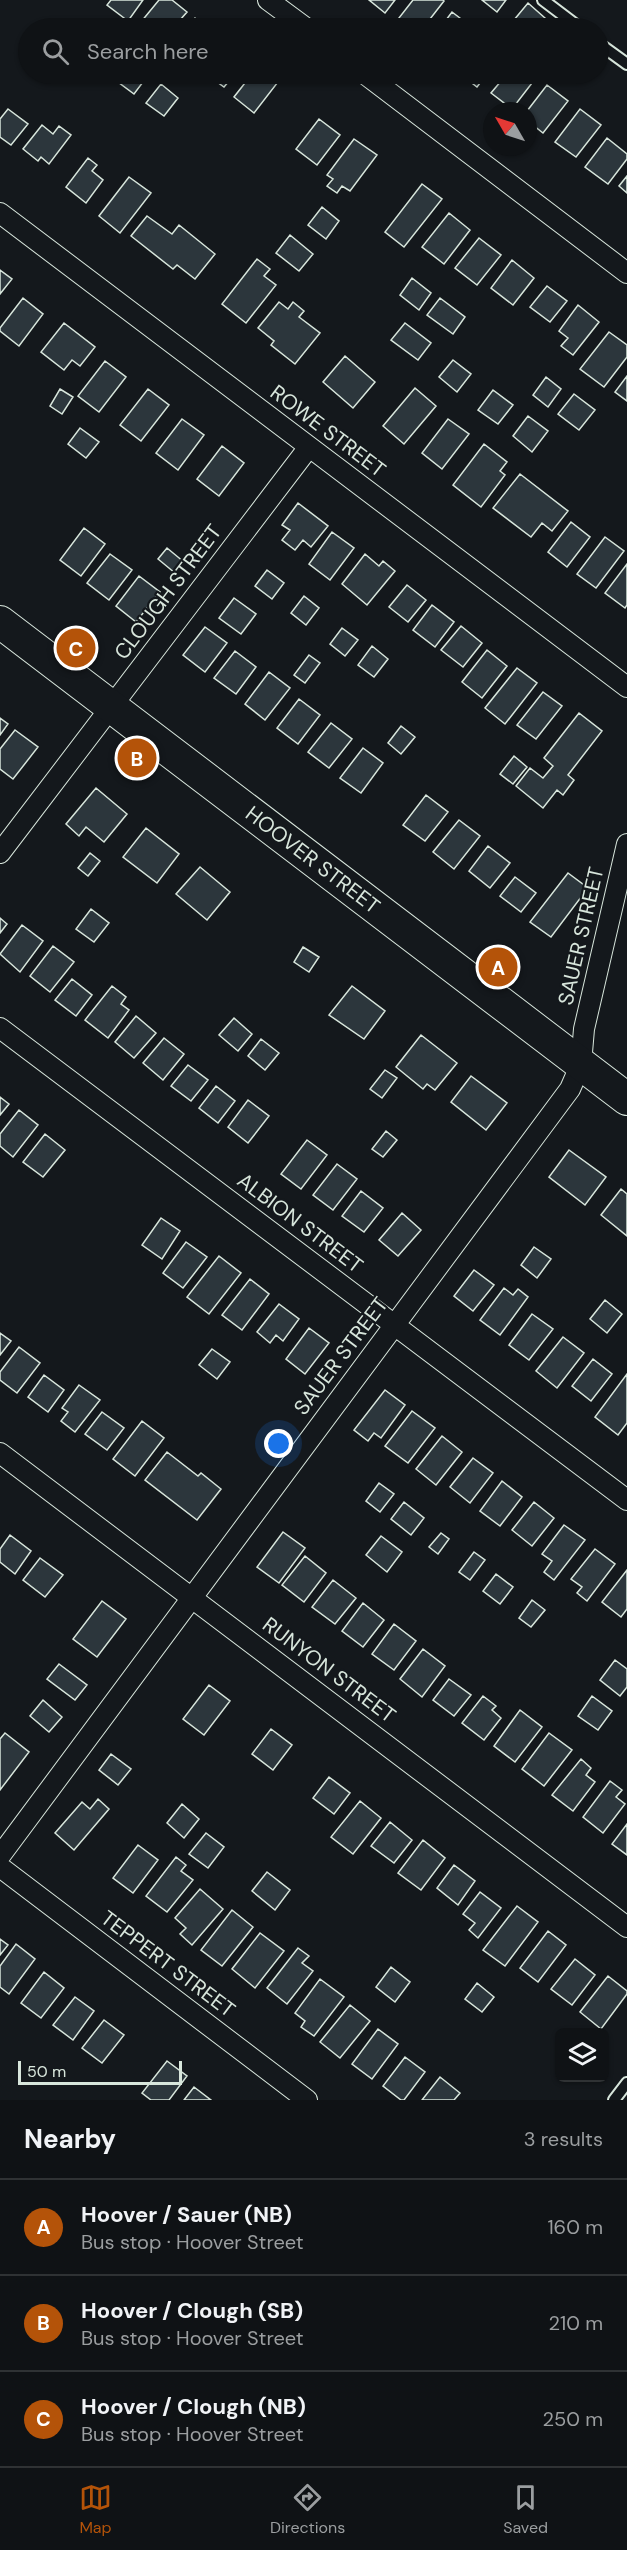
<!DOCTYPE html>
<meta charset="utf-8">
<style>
:root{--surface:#0f1215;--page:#1d2022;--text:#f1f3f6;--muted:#9b9ea0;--line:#2f3234;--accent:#b45309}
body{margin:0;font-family:"DM Sans",sans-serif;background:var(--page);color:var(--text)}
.controls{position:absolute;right:18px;bottom:18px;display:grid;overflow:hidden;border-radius:9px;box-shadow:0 2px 4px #0004}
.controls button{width:54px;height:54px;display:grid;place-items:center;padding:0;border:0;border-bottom:2px solid var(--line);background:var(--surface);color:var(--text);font:30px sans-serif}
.compass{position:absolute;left:483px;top:102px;width:54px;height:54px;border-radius:50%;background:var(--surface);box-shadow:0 2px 4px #0004;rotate:309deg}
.scale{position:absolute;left:18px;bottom:15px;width:164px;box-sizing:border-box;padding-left:6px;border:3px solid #d8e6dc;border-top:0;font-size:16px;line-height:21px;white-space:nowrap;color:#d8e6dc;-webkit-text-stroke:4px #14181c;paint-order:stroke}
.you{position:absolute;left:279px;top:1444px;width:21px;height:21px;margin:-15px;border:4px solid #fff;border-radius:50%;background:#1a73e8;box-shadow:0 0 0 9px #1a73e833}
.badge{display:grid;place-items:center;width:39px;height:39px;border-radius:50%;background:var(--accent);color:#fff;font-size:20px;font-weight:700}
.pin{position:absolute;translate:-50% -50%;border:3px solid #fff;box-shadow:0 2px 6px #0006}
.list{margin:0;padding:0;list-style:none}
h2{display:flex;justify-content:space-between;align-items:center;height:78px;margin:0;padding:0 24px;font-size:26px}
h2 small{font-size:20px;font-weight:400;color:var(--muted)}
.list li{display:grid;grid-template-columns:39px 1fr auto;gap:18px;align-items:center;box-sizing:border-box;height:96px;padding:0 24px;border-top:2px solid var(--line)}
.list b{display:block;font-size:22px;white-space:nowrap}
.list p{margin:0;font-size:20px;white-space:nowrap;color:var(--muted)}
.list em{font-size:20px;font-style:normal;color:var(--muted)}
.icon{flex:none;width:33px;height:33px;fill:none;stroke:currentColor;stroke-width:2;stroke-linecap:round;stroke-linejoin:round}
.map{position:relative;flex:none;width:627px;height:2100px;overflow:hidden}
.search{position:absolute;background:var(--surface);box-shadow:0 2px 4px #0004;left:18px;right:18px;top:18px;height:66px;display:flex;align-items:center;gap:15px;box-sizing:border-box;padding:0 21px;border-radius:33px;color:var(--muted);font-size:22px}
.sheet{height:366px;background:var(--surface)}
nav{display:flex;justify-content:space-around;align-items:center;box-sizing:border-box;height:84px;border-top:2px solid var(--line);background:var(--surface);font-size:16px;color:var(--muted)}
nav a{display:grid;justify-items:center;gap:3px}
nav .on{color:var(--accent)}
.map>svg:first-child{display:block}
.building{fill:#2c363c;stroke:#d8e6dc;stroke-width:1.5}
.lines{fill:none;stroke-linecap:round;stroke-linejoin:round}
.service-casing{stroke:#d8e6dc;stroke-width:14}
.minor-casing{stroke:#d8e6dc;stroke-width:22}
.primary-casing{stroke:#d8e6dc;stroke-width:34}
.service{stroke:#14181c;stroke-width:10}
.minor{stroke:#14181c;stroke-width:20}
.primary{stroke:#14181c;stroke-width:32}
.labels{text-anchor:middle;stroke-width:4.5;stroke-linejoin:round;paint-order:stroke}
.street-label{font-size:21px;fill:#d8e6dc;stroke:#14181c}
</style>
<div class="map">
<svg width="627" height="2100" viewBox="0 0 627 2100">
<rect width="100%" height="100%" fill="#14181c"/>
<path class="building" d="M111,0H143L128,21L107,5Z
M159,0H172L187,12L173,28H136Z
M369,0H395L385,13Z
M413,0H443L444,1L423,28H402L395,23Z
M482,0H506L497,12Z
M528,3L545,18L536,28H524L514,20Z
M452,12L473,28H440Z
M195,18L208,28H187Z
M124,74H149L134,94L118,82Z
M206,74H235L224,87Z
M252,74H267L278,82L254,113L234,97Z
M460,74H487L477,87Z
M507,74H539L512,109L491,93Z
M161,84L178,98L164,116L146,103Z
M547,85L568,101L543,133L528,121L527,111Z
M8,109L28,124L11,145L0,137V119Z
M580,109L601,125L576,157L555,142Z
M319,119L340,135L317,165L296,149Z
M42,125L53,134L59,126L71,135L49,164L41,157L38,161L23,149Z
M607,138L627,154V159L608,184L585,167Z
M354,139L377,155L350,191L342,186L337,193L327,186L333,179L327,175Z
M88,158L97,165L92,171L103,180L86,203L66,187Z
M627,176V193L619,186Z
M129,177L151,193L120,233L99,216Z
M422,184L442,199L404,247L385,232Z
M322,207L339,221L326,239L308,225Z
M449,213L470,230L444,264L422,247Z
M147,216L172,234L179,225L215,254L195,279L177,265L173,269L131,236Z
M290,235L313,254L299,271L276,253Z
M479,238L501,255L477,285L455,268Z
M257,259L270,269L264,276L276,285L246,323L222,304Z
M512,260L534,278L513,305L491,288Z
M0,270L12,279L0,294Z
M412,278L431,293L419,310L400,295Z
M547,286L567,301L550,322L530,307Z
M23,298L43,314L19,346L0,331V328Z
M440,298L465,317L453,334L427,315Z
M279,302L288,309L293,302L304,311L299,317L320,333L295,364L271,345L274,341L258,328Z
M578,305L599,322L573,355L561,346L568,338L559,331Z
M64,323L95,347L80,366L72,360L64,370L41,352Z
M405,323L431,343L418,360L391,340Z
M609,332L627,345V357L604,387L580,369Z
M345,356L375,382L353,408L323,382Z
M453,360L471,374L457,392L439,377Z
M105,361L126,377L99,412L78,396Z
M627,376V401L615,392Z
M546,377L561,389L548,407L533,395Z
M415,388L436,406L404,444L383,426Z
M60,389L73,397L62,414L50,406Z
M148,389L169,405L141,441L120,425Z
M493,390L513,405L498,424L478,410Z
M574,394L595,410L579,430L558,414Z
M528,416L548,431L532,452L513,436Z
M182,419L204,435L178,470L156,453Z
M448,419L469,434L442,469L422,453Z
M80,428L99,442L86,458L68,444Z
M484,444L507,462L500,471L505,475L481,507L453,485Z
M222,446L244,463L219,496L197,479Z
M520,474L568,511L552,531L542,523L531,537L493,508Z
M298,503L328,526L311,547L303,540L295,550L282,540L290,530L282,525Z
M571,522L590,537L567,567L548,552Z
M84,528L105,544L81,576L60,560Z
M332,532L354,548L330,580L309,564Z
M605,537L624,551L596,588L577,574Z
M167,548L184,562L175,573L158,559Z
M110,554L132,570L109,600L87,583Z
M365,554L379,566L383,561L395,571L367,605L342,584Z
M627,564V605L625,608L605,593Z
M267,570L284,583L272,599L255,586Z
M139,576L160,592L136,622L116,606Z
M407,585L426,600L408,622L389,607Z
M304,596L319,608L306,625L291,613Z
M234,598L256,614L241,634L219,618Z
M432,605L454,622L435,647L413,630Z
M461,626L482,643L463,667L441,650Z
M205,627L227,643L205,672L183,655Z
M342,628L358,640L345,656L330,644Z
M372,646L388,659L374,677L358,665Z
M487,650L507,666L482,698L462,682Z
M235,651L256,667L236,694L214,678Z
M309,655L320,663L305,683L294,675Z
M517,668L537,683L505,724L485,708Z
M269,672L290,688L265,720L245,704Z
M543,692L562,706L536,739L517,725Z
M299,699L320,715L298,744L277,728Z
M579,713L602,731L568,775L574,780L563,795L557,790L543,808L516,786L530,768L543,778L553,766L544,758Z
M0,718L8,724L0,735Z
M331,723L352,739L329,768L308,752Z
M401,726L415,737L401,754L388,743Z
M15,730L38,747L13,779L0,769V749Z
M363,748L383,763L361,793L340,778Z
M514,756L527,767L513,784L500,774Z
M96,788L127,814L104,842L86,827L79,836L66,824Z
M426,795L448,812L425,841L403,825Z
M459,820L480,836L454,869L433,852Z
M146,828L179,854L157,883L123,857Z
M488,846L510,863L490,888L469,871Z
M90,853L100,861L88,876L78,868Z
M200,867L230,892L207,920L176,894Z
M568,873L588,888L551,937L530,922Z
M515,877L536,893L521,912L500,896Z
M91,909L109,923L94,942L76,929Z
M0,918L7,924L0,933Z
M22,925L43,941L20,972L0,954Z
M53,946L74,962L50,992L30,976Z
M303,947L319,957L309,972L294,962Z
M72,979L92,995L76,1016L55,1000Z
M112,986L126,997L121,1004L129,1010L108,1038L85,1020Z
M352,986L385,1011L364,1039L329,1015Z
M136,1016L156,1033L134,1058L115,1042Z
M234,1018L252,1034L238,1051L219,1035Z
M421,1035L457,1063L435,1090L427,1084L423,1089L396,1067Z
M164,1038L184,1054L163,1080L143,1063Z
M261,1039L279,1053L265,1070L248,1056Z
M188,1065L208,1080L191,1101L171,1086Z
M385,1070L397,1078L382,1098L370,1089Z
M471,1076L507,1103L486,1130L451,1102Z
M216,1086L235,1101L218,1123L199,1108Z
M0,1097L9,1104L0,1115Z
M248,1100L269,1116L248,1143L228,1127Z
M19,1110L38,1125L13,1157L0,1146V1134Z
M386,1131L397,1140L383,1157L372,1149Z
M45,1134L65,1150L43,1177L23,1162Z
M307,1140L327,1155L301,1189L281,1174Z
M569,1150L606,1177L585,1205L549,1177Z
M337,1164L357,1179L333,1210L313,1195Z
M621,1189L627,1194V1236L601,1215Z
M361,1191L383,1208L364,1232L342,1216Z
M402,1213L421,1230L398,1256L379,1240Z
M161,1218L180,1231L162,1259L142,1245Z
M186,1242L207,1257L183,1288L163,1273Z
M534,1247L551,1259L537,1278L521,1265Z
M219,1256L241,1273L209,1314L187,1297Z
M474,1270L494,1285L473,1311L454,1296Z
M250,1279L269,1294L242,1330L222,1315Z
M504,1288L513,1295L518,1289L528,1297L500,1335L480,1320Z
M605,1300L622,1314L607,1333L590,1319Z
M279,1304L299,1319L283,1341L276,1335L270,1343L257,1332Z
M532,1314L553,1329L529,1360L509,1345Z
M309,1328L329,1343L305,1374L286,1359Z
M0,1333L11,1341L0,1355Z
M563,1337L584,1353L557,1388L536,1371Z
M19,1347L40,1363L17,1393L0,1380V1372Z
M212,1349L230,1362L217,1379L199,1365Z
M593,1359L612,1374L591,1401L572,1386Z
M627,1374V1423L618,1435L595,1417Z
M44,1375L64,1390L48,1412L28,1397Z
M79,1385L100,1400L75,1432L61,1421L68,1412L62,1408Z
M385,1390L405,1405L381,1438L374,1433L368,1441L354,1430Z
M412,1411L435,1428L408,1463L385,1446Z
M102,1412L124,1428L107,1450L85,1434Z
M142,1421L164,1438L135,1476L113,1459Z
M442,1436L462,1452L436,1485L416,1469Z
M167,1452L198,1476L201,1473L221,1489L197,1520L145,1480Z
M473,1458L493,1473L470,1503L450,1487Z
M502,1481L522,1497L500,1526L480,1511Z
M379,1483L394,1494L380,1512L366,1501Z
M404,1502L424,1518L411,1535L391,1519Z
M534,1502L554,1518L532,1546L512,1530Z
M564,1525L585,1540L554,1580L544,1572L552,1561L542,1554Z
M283,1532L305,1548L279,1583L257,1567Z
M441,1533L449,1539L438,1554L429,1547Z
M10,1535L31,1551L15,1574L0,1562V1549Z
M381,1536L402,1552L387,1572L366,1555Z
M595,1549L615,1564L587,1601L577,1593L582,1587L571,1579Z
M474,1552L485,1560L470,1580L459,1572Z
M305,1556L326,1573L304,1602L282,1585Z
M40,1558L63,1575L45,1597L23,1580Z
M627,1570V1609L621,1617L602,1602Z
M496,1574L513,1587L500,1604L483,1591Z
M333,1580L356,1598L335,1624L312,1607Z
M532,1600L545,1610L531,1627L519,1618Z
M102,1601L126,1619L97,1657L73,1639Z
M363,1603L384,1620L363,1647L342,1631Z
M394,1624L416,1641L394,1670L372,1654Z
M423,1649L445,1666L422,1697L400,1679Z
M615,1660L627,1669V1687L620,1696L600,1680Z
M59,1664L87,1685L75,1700L47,1679Z
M449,1679L471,1695L454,1716L433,1700Z
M209,1685L230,1701L204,1735L183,1719Z
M483,1696L496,1706L492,1710L501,1718L484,1740L462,1723Z
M592,1696L612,1711L598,1730L578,1716Z
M43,1700L62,1717L49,1732L30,1716Z
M520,1710L542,1727L515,1762L494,1746Z
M271,1729L292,1745L273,1770L252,1754Z
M5,1733L29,1752L0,1790V1739Z
M549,1733L572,1750L544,1786L522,1769Z
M111,1754L131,1769L118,1785L99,1770Z
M581,1759L591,1768L586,1775L595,1782L573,1811L552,1795Z
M329,1777L350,1793L334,1814L313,1798Z
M610,1781L622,1790L616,1797L625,1804L603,1833L583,1817Z
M98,1799L109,1809L74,1850L55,1833L82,1802L90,1809Z
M360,1801L381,1818L353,1854L331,1837Z
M182,1804L199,1819L184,1838L167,1823Z
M390,1822L412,1840L394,1863L371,1846Z
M627,1824V1855L612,1844Z
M206,1833L224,1847L208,1868L189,1854Z
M423,1840L445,1858L421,1890L398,1873Z
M138,1845L158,1860L133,1893L113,1878Z
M176,1857L186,1865L181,1871L193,1880L167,1912L146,1896Z
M454,1865L475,1881L458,1905L437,1888Z
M267,1872L290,1890L275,1910L252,1891Z
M200,1889L223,1909L192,1945L180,1934L186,1928L175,1918Z
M480,1892L501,1908L478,1938L469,1930L475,1923L463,1914Z
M517,1906L538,1922L505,1966L483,1950Z
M232,1910L253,1927L222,1966L201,1950Z
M548,1931L566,1945L538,1982L520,1968Z
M260,1933L284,1951L255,1988L232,1969Z
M0,1939L8,1945L0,1955Z
M16,1944L35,1959L9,1994L0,1987V1966Z
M298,1948L309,1956L302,1963L313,1971L287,2004L267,1988Z
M575,1959L595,1975L572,2005L551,1989Z
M391,1967L410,1982L395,2002L376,1987Z
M44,1972L64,1988L41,2018L21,2003Z
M608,1976L627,1991V1994L601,2029L580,2012Z
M320,1979L344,1997L314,2036L301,2027L305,2021L295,2013Z
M477,1983L494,1997L482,2012L465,1999Z
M75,1997L94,2011L73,2040L53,2025Z
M350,2005L370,2021L340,2058L320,2042Z
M104,2020L124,2035L102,2063L82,2048Z
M378,2029L398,2044L372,2079L352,2064Z
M405,2057L425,2072L404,2100H401L383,2086Z
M167,2061L187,2076L169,2100H151L142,2093Z
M440,2077L460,2093L454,2100H422Z
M194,2087L211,2100H184Z"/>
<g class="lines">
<g class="service-casing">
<path id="service" d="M543,0L580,28
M598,43L627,64
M614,2100L627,2083"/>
</g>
<g class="minor-casing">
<path id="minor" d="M268,0L306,28
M365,74L627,273
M0,213L627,687
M0,853L309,447
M0,1028L627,1500
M0,1453L627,1927
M0,1856L570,1089L581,1064L584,1029L627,844
M0,1867L307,2100"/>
</g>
<g class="primary-casing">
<g id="primary">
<path id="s1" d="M0,622L627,1099"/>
</g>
</g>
<use href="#service" class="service"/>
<use href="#minor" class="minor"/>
<use href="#primary" class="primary"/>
</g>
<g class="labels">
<g class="street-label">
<text transform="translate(328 431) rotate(37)" y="7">ROWE STREET</text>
<text transform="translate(168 592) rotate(-53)" y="7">CLOUGH STREET</text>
<text dy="7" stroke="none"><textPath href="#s1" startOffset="393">HOOVER STREET</textPath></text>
<text transform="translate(581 936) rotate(-77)" y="7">SAUER STREET</text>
<text transform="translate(300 1223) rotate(37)" y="7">ALBION STREET</text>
<text transform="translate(341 1356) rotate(-53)" y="7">SAUER STREET</text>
<text transform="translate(329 1670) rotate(37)" y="7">RUNYON STREET</text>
<text transform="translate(168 1964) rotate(37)" y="7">TEPPERT STREET</text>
</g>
</g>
</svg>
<div class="controls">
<button><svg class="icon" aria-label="layers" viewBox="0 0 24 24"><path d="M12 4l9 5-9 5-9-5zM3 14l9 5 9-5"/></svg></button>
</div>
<svg class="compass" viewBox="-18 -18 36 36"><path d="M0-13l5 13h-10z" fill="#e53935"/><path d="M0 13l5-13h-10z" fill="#9b9ea0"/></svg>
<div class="scale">50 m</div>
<div class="you"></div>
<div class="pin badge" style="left:498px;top:967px">A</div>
<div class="pin badge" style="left:137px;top:758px">B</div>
<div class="pin badge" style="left:76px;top:648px">C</div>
<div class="search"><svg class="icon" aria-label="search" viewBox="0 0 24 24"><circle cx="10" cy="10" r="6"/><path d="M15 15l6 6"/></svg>Search here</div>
</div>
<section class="sheet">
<h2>Nearby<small>3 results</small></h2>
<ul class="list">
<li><span class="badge">A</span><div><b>Hoover / Sauer (NB)</b><p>Bus stop · Hoover Street</p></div><em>160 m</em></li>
<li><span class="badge">B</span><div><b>Hoover / Clough (SB)</b><p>Bus stop · Hoover Street</p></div><em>210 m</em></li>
<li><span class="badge">C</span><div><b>Hoover / Clough (NB)</b><p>Bus stop · Hoover Street</p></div><em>250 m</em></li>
</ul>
</section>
<nav>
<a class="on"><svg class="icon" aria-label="map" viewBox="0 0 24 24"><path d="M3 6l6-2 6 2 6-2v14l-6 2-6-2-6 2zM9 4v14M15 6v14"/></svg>Map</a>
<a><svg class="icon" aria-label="directions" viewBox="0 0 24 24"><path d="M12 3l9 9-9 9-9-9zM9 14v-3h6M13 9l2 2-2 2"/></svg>Directions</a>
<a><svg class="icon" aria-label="saved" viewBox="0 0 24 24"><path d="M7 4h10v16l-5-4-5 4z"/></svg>Saved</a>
</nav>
